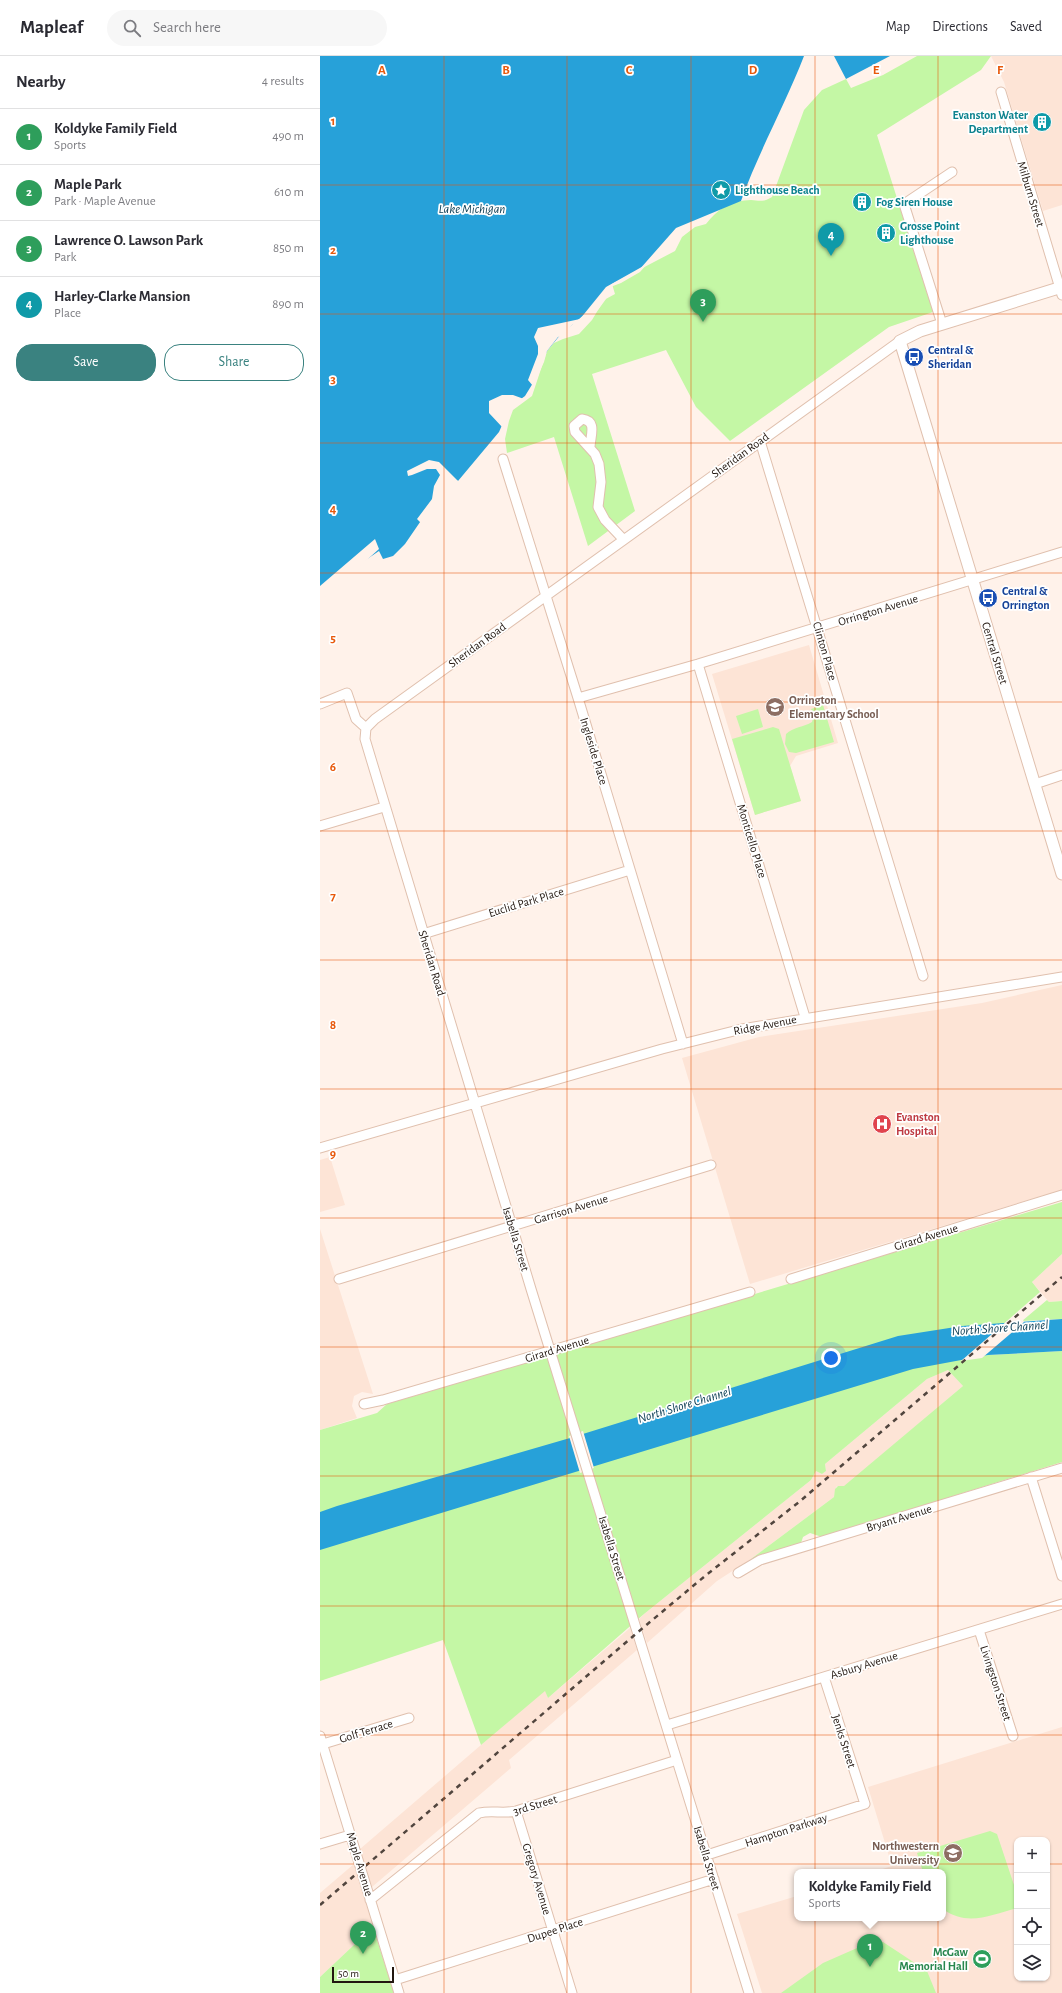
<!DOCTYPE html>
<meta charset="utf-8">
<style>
:root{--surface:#fff;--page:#f7f7f7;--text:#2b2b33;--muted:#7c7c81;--line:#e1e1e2;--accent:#3a8280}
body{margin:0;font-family:"Alegreya Sans",sans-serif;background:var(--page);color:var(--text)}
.controls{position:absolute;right:12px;bottom:12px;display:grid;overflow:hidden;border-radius:8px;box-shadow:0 1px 3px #0004}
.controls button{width:36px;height:36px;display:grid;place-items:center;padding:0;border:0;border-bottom:1px solid var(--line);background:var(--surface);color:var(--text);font:20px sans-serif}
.scale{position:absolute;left:12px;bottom:10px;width:62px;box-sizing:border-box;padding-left:4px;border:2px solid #221710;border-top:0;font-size:11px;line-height:14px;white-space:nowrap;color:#221710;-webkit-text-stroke:3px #fff;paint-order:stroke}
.you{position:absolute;left:511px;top:1302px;width:14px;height:14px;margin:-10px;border:3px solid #fff;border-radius:50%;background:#1a73e8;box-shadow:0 0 0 6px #1a73e833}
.badge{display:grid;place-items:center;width:26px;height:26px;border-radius:50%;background:var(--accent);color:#fff;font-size:13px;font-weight:700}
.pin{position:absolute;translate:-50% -33px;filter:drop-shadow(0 1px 2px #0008)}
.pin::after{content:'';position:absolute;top:21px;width:14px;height:12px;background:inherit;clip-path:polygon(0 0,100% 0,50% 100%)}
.popup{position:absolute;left:474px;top:1813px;width:152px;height:52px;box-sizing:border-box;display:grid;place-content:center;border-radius:8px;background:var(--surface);filter:drop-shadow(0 1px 3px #0005);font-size:13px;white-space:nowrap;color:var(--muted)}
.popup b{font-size:15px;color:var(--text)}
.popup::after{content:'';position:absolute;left:50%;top:100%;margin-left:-8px;border:8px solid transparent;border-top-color:var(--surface)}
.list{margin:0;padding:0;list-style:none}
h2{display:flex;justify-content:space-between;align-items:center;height:52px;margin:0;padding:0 16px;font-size:17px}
h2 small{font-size:13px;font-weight:400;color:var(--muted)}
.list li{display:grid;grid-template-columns:26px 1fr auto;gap:12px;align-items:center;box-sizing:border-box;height:56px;padding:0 16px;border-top:1px solid var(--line)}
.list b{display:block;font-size:15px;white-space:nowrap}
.list p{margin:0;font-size:13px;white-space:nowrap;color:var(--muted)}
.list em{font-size:13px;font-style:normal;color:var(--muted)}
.actions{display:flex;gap:8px;padding:12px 16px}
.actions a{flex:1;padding:9px 0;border:1px solid var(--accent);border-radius:16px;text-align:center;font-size:14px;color:var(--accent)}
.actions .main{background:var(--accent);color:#fff}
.icon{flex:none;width:22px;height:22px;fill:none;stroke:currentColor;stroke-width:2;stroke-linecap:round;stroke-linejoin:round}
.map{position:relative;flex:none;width:742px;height:1937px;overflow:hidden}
header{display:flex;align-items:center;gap:24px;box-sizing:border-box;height:56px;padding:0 20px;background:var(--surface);border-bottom:1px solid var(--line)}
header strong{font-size:19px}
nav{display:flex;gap:22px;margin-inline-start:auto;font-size:14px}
.search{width:280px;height:36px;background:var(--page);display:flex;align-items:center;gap:10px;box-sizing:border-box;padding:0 14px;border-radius:22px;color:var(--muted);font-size:15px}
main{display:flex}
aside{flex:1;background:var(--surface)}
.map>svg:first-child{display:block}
.built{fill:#fde4d6;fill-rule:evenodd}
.green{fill:#c4f7a5}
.water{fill:#27a1d9}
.pier{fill:#fff2ea}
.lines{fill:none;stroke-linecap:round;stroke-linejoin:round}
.minor-casing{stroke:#e0c0ae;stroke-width:11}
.major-casing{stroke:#e0c0ae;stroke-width:13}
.minor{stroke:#fff;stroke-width:9}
.major{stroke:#fff;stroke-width:11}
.rail{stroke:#51453e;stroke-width:2.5;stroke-dasharray:5 5;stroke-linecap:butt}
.grid{fill:none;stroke:#e8590c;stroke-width:1;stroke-opacity:0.55}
.labels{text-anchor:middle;stroke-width:3.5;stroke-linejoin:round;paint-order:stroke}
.culture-label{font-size:12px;font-weight:bold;fill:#0d838f;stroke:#fff;text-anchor:start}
.street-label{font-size:12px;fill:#221710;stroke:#fff}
.transit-label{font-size:12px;font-weight:bold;fill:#164399;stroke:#fff;text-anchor:start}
.education-label{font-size:12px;font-weight:bold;fill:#785e54;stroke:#fff;text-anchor:start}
.health-label{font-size:12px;font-weight:bold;fill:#be3a42;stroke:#fff;text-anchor:start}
.leisure-label{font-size:12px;font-weight:bold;fill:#27864d;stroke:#fff;text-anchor:end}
.water-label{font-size:13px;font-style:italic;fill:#073a51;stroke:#fff}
.grid-label{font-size:13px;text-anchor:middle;font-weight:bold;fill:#e8590c;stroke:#fff;stroke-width:3.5;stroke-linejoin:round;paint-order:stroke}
</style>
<header>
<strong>Mapleaf</strong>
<div class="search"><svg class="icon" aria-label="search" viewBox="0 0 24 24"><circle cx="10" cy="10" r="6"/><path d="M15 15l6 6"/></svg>Search here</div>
<nav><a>Map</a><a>Directions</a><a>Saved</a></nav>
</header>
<main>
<aside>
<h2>Nearby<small>4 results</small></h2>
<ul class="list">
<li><span class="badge" style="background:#2e9e5b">1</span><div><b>Koldyke Family Field</b><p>Sports</p></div><em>490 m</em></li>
<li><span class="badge" style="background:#2e9e5b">2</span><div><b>Maple Park</b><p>Park · Maple Avenue</p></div><em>610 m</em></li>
<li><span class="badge" style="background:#2e9e5b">3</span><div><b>Lawrence O. Lawson Park</b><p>Park</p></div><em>850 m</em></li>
<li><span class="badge" style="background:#0f9aa8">4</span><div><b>Harley-Clarke Mansion</b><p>Place</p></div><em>890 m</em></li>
</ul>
<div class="actions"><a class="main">Save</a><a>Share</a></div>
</aside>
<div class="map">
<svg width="742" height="1937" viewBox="0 0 742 1937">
<rect width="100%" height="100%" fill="#fff2ea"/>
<path class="built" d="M671,0H742V149L723,155L684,26Z
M489,589L518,687L476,700L470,710L481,745L435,759L392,618Z
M742,929V1134L430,1228L362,1002L439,981L662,947Z
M10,1101L25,1149L0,1156V1104Z
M0,1173L53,1338L42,1336L34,1340L32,1350L37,1362L0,1374Z
M742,1198V1245L729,1246L712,1226Z
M628,1314L643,1330L524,1431L518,1430L516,1431L514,1441L431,1503L397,1525L327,1587L319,1563L324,1558L491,1424L496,1415L502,1418L506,1415L505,1408L607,1323Z
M310,1572L317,1594L189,1704L191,1712L52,1831L40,1793L225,1634L228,1642Z
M742,1671V1937H442L417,1858L477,1840V1862H623V1816H553L572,1810L548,1731ZM697,1784H727V1922H697Z
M34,1808L53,1871L0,1921V1837Z"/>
<path class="green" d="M597,0H671L661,14L557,79L613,256L569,271L410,385L376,351L346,294L272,318L315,455L268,490L234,381L187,397L185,383L189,365L193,354L212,340L227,295L234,287L243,283L259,278L272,264L284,244L295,238L292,228L355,195L362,181L375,171L386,168C397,153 412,144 431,144C440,145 444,146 452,141L484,54L502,34L526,23L531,32L563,19Z
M503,649L514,686L476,697L469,696L465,688L466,678C473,671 484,671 492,666L494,659L491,653Z
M438,653L443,671L422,678L416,660Z
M453,671L459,673L481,745L435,759L412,683Z
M742,1146V1198L712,1226L720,1236L645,1302L668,1299L742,1295V1406L502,1481L490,1477L483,1481L481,1487L431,1503L514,1441L515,1433L518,1430H524L643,1330L628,1314L607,1323L505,1408L506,1415L502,1418L496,1415L491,1424L324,1558L228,1642L225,1635L161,1689L123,1584L0,1625V1374L57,1357L67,1348Z
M727,1244L729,1246L742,1245V1263L702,1265Z
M670,1775L677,1778L697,1838V1852C671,1859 647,1871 623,1853V1816H603L597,1797Z
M53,1871L74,1937H0V1921Z
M553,1885L563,1886L607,1915L616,1937H461L503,1907Z"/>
<path class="water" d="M0,0H484C465,49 439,95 421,145L356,172L319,214L292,228L265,258L241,278L227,295L213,327L205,340L190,351L179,376L138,425L128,420L119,425L109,453L85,488L73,500L63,503L59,495L28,516L0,544Z
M514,0H570L526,23Z
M742,1263V1295L668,1299L593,1313L0,1494V1456L17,1450L250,1382L578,1280L642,1270Z"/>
<path class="pier" d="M327,208L320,216L301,227L293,230L289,233L286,243L278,254L252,269L242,280L238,281L227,295L224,306L213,330L208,324L218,298V290L214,281L218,272L260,263L286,231Z
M182,339H193L204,343L191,352L183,372L169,357V345Z
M109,404L119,406L138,425L137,426L128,422L120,426L111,453L102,468L97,463L112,443L114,430L120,419L116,413H107L92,419L88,420L87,415Z
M55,483L59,493L0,546V530Z
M703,1264L704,1266L662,1302L641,1305L687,1265Z
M263,1375L274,1412L260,1417L249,1380Z"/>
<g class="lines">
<g class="minor-casing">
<path id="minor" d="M681,36L742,239
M622,268L584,148L632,116
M440,385L603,920
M270,392C270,380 278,365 262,363L254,370L255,376L275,398L279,408L281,426L278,451L285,464L303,483
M183,403L258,642L363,988
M378,608L485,961
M258,642L378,608L742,496
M0,648L27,637L36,663L46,672
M715,728L742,719
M0,770L64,751
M103,878L310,814
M0,1092L342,993L422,973L742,921
M19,1223L391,1109
M471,1223L742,1139
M44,1348L63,1344L430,1236
M711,1421L742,1520
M418,1517L440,1504L742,1412
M659,1574L693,1680
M347,1669L742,1548
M0,1680L79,1937
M3,1688L89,1662
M196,1755L252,1937
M0,1788L30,1779
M387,1799L545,1748L504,1621
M50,1844L159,1757C172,1754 183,1758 196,1755L357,1704
M75,1924L394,1823
M429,1937L211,1233L45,683L46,672L55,663L580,285"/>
</g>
<g class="major-casing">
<path id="major" d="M742,231L600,275L580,285L742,818"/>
</g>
<use href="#minor" class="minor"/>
<use href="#major" class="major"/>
<path class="rail" d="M0,1849L318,1576L385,1520L479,1446L742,1221"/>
</g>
<path class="grid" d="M124,0V1937M247,0V1937M371,0V1937M495,0V1937M618,0V1937M0,129H742M0,258H742M0,387H742M0,517H742M0,646H742M0,775H742M0,904H742M0,1033H742M0,1162H742M0,1291H742M0,1420H742M0,1550H742M0,1679H742M0,1808H697M727,1808H742"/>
<defs>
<g id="building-disc" transform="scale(1)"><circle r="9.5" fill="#0f9aa8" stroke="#fff"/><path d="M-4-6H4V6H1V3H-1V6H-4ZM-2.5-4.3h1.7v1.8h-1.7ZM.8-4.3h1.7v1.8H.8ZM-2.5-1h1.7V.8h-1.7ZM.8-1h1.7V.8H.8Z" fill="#fff"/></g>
<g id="sight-disc" transform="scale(1)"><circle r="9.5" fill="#0f9aa8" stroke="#fff"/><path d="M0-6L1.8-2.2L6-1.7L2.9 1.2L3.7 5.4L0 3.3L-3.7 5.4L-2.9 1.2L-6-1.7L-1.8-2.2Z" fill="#fff"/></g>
<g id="bus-disc" transform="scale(1)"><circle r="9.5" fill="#1a4fb4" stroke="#fff"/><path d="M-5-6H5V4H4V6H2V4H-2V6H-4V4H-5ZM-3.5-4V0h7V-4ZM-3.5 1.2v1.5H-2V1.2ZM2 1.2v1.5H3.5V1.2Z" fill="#fff"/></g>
<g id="school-disc" transform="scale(1)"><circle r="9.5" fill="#8d6e63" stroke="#fff"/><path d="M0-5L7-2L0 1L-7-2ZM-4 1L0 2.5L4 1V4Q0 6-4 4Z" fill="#fff"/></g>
<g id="hospital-disc" transform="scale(1)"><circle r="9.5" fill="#e0444e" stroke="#fff"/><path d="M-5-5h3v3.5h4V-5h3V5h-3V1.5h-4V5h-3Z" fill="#fff"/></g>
<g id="university-disc" transform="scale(1)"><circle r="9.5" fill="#8d6e63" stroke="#fff"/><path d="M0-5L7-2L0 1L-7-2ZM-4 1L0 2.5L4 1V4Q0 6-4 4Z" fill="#fff"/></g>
<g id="stadium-disc" transform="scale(1)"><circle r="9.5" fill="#2e9e5b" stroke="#fff"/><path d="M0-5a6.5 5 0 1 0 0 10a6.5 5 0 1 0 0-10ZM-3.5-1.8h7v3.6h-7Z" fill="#fff"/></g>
</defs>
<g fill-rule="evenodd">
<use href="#building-disc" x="722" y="66"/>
<use href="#sight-disc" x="401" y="134"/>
<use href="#building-disc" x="542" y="146"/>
<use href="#building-disc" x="566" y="177"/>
<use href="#bus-disc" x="594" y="301"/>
<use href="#bus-disc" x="668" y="542"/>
<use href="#school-disc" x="455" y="651"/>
<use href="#hospital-disc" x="562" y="1068"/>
<use href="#university-disc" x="633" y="1797"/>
<use href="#stadium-disc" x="662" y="1903"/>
</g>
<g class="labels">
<g class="culture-label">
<text x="708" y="63" text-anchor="end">Evanston Water<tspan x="708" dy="14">Department</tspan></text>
<text x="415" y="138">Lighthouse Beach</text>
<text x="556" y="150">Fog Siren House</text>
<text x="580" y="174">Grosse Point<tspan x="580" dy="14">Lighthouse</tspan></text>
</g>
<g class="street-label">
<text transform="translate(711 138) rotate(73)" y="4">Milburn Street</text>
<text transform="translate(420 399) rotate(-36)" y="4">Sheridan Road</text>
<text transform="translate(558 554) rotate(-17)" y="4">Orrington Avenue</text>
<text transform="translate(157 589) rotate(-36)" y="4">Sheridan Road</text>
<text transform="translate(505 595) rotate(74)" y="4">Clinton Place</text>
<text transform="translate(675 597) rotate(73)" y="4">Central Street</text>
<text transform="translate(274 695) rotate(73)" y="4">Ingleside Place</text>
<text transform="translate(432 785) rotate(73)" y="4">Monticello Place</text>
<text transform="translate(206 846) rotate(-17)" y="4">Euclid Park Place</text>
<text transform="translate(112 907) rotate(73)" y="4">Sheridan Road</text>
<text transform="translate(445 969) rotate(-11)" y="4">Ridge Avenue</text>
<text transform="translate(251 1153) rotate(-17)" y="4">Garrison Avenue</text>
<text transform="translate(606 1181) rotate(-17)" y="4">Girard Avenue</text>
<text transform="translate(196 1183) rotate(73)" y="4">Isabella Street</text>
<text transform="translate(237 1293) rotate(-17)" y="4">Girard Avenue</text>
<text transform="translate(579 1462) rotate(-17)" y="4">Bryant Avenue</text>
<text transform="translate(292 1492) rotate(73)" y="4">Isabella Street</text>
<text transform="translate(544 1609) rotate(-17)" y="4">Asbury Avenue</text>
<text transform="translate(676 1627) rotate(72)" y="4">Livingston Street</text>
<text transform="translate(46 1675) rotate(-17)" y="4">Golf Terrace</text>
<text transform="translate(524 1685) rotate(72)" y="4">Jenks Street</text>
<text transform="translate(215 1749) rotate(-17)" y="4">3rd Street</text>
<text transform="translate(466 1774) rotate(-18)" y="4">Hampton Parkway</text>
<text transform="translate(387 1802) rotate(73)" y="4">Isabella Street</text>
<text transform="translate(40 1808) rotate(73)" y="4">Maple Avenue</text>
<text transform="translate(217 1823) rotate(73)" y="4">Gregory Avenue</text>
<text transform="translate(235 1874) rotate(-18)" y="4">Dupee Place</text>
</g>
<g class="transit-label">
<text x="608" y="298">Central &amp;<tspan x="608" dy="14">Sheridan</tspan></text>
<text x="682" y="539">Central &amp;<tspan x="682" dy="14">Orrington</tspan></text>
</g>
<g class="education-label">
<text x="469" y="648">Orrington<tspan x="469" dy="14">Elementary School</tspan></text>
<text x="619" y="1794" text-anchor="end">Northwestern<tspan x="619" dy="14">University</tspan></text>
</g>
<g class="health-label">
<text x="576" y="1065">Evanston<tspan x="576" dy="14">Hospital</tspan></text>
</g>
<g class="leisure-label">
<text x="648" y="1900">McGaw<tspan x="648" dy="14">Memorial Hall</tspan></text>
</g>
<g class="water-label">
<text x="152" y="157">Lake Michigan</text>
<text transform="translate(680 1271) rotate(-4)" y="5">North Shore Channel</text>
<text transform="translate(364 1348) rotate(-17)" y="5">North Shore Channel</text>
</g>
</g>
<g class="grid-label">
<text x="62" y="18">A</text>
<text x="186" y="18">B</text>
<text x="309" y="18">C</text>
<text x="433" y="18">D</text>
<text x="556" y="18">E</text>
<text x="680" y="18">F</text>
<text x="13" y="69">1</text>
<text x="13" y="198">2</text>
<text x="13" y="327">3</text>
<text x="13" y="457">4</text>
<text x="13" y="586">5</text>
<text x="13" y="715">6</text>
<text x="13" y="844">7</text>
<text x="13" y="973">8</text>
<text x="13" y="1102">9</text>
</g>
</svg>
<div class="controls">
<button>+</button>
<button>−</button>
<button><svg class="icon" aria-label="locate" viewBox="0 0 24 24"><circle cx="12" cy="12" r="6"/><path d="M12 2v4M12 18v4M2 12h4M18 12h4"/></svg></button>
<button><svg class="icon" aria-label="layers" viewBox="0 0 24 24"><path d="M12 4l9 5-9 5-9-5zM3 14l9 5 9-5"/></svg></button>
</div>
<div class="scale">50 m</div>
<div class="you"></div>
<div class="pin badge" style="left:550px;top:1911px;background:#2e9e5b">1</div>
<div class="popup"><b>Koldyke Family Field</b>Sports</div>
<div class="pin badge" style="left:43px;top:1898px;background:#2e9e5b">2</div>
<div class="pin badge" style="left:383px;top:266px;background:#2e9e5b">3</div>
<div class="pin badge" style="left:511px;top:200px;background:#0f9aa8">4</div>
</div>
</main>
